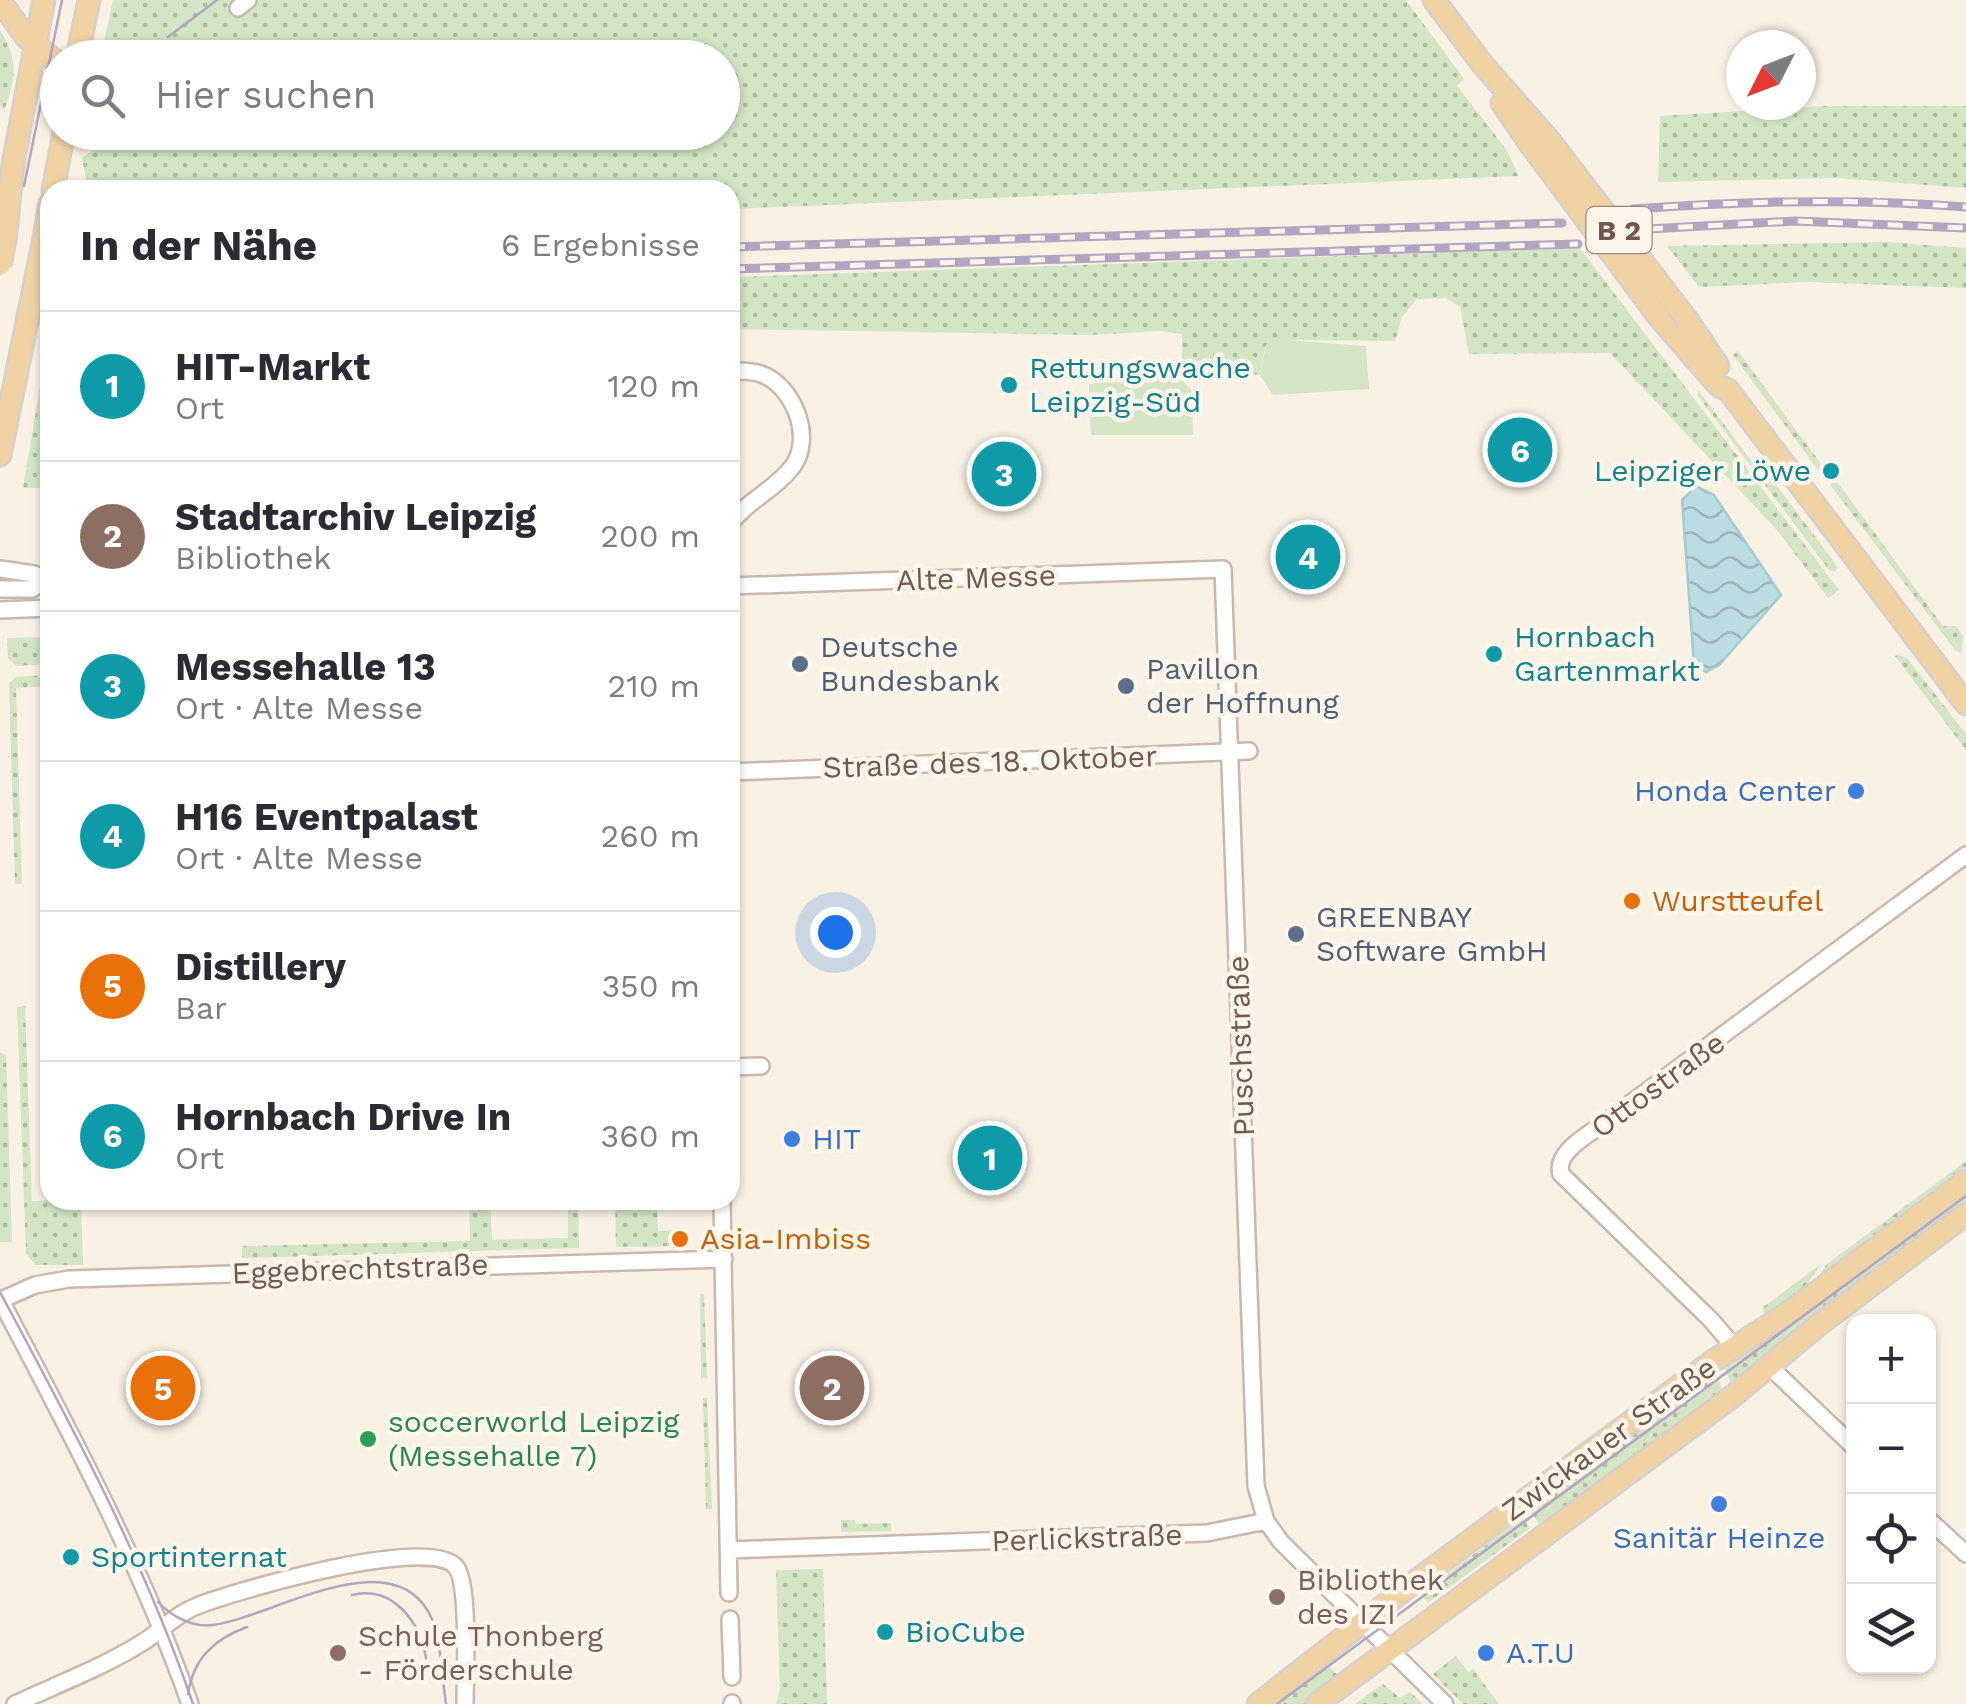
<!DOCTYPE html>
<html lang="de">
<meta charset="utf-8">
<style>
:root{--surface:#fff;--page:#f2f2f3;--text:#2b2b33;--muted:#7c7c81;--line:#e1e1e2;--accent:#2563eb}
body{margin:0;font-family:"Work Sans",sans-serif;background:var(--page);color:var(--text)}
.controls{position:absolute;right:30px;bottom:30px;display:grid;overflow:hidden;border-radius:20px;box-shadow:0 2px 8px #0004}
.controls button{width:90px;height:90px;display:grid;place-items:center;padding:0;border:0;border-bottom:2px solid var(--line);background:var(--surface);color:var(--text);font:50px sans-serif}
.compass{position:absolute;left:1726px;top:30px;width:90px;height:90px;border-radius:50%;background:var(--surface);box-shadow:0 2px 8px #0004;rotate:228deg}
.you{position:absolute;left:835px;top:932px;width:35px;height:35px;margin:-25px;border:8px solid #fff;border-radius:50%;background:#1a73e8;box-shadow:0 0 0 15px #1a73e833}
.badge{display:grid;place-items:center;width:65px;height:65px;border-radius:50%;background:var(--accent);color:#fff;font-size:32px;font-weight:700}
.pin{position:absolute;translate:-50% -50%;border:5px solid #fff;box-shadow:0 2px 10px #0006}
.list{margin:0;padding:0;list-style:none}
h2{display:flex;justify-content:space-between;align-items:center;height:130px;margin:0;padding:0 40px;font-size:42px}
h2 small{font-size:32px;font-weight:400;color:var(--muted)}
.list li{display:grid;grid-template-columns:65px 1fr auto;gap:30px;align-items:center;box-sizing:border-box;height:150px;padding:0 40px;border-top:2px solid var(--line)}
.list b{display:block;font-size:38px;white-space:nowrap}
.list p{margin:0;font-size:32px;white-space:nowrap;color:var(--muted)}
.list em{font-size:32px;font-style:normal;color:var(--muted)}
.icon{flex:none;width:55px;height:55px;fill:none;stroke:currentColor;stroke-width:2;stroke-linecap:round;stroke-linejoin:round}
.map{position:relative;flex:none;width:1966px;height:1704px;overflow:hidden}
.search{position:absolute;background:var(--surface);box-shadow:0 2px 8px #0004;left:40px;top:40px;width:700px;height:110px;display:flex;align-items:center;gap:25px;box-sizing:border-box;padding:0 35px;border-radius:55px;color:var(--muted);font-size:38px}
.panel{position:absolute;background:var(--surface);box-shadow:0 2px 8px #0004;left:40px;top:180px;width:700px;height:1030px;border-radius:30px}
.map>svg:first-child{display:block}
.green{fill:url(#green-dots)}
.forest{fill:url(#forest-firs)}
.pitch{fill:#d3e5c5}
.water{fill:url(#water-waves);stroke:#a3cbd1;stroke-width:2.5}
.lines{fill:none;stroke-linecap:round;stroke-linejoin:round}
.minor-casing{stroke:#c9b8ac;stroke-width:20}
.major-casing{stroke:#d7d0cd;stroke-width:25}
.minor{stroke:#fff;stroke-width:15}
.major{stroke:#f1d2a4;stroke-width:20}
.tram{stroke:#b3a4c1;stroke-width:2.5}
.rail-casing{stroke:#b3a4c1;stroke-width:9}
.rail{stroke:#fdf5ea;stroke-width:5;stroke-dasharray:15;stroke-linecap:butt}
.major-bridge-casing{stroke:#d7d0cd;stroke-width:25;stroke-linecap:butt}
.major-bridge{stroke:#f1d2a4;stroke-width:20}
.culture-dot{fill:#0f9aa8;stroke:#fdf5ea;stroke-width:4}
.service-dot{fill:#5c6f8a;stroke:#fdf5ea;stroke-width:4}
.shop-dot{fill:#3f7fe0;stroke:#fdf5ea;stroke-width:4}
.food-dot{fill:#e8710a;stroke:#fdf5ea;stroke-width:4}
.leisure-dot{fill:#2e9e5b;stroke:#fdf5ea;stroke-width:4}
.education-dot{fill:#8d6e63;stroke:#fdf5ea;stroke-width:4}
.labels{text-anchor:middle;stroke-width:9;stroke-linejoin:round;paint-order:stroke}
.shield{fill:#fdf5ea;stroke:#9a877c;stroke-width:2.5}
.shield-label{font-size:28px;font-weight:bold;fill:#6f584d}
.culture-label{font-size:30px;fill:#0d838f;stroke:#fdf5ea;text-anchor:start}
.street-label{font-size:30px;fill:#6f584d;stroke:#fdf5ea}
.service-label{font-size:30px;fill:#4e5e75;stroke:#fdf5ea;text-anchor:start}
.shop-label{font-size:30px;fill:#366cbe;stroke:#fdf5ea;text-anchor:start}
.food-label{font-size:30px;fill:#c56008;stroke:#fdf5ea;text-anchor:start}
.leisure-label{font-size:30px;fill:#27864d;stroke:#fdf5ea;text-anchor:start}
.education-label{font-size:30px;fill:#785e54;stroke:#fdf5ea;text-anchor:start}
</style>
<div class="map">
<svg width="1966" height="1704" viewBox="0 0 1966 1704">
<defs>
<pattern id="green-dots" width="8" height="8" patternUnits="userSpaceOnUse" patternTransform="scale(2.5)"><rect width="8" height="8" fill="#d3e5c5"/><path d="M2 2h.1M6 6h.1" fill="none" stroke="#afbca2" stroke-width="1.8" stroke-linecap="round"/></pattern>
<pattern id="forest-firs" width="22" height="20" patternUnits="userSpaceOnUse" patternTransform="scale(2.5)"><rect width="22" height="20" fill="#d3e5c5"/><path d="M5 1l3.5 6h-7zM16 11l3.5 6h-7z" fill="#afbca2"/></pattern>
<pattern id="water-waves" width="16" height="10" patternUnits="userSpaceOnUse" patternTransform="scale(2.5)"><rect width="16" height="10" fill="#bbdce0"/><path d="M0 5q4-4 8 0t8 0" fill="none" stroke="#9cb5b8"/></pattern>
</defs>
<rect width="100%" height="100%" fill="#f9f1e4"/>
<path class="green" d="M113,0H1406L1464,79L1457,86L1506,149L1519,176L730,209V190H88L82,158L104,142L98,132H722V58L101,57Z
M0,30C19,60 16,78 4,111L0,104Z
M1825,106H1966V188L1837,178L1658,182L1660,116Z
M1887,242L1966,248V288L1805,282L1699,287L1667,246Z
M1580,248L1839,590L1828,598L1777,530L1610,353L1469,354L1460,307L1446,298L1417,299L1402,317L1395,341L1284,340L1265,346L1260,375L1182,366V334L1160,331L1089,335L730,329V277Z
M50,335V488H23L47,346Z
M1738,351L1826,471L1818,470L1733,355Z
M1698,390L1765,479L1774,482L1832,559L1838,568L1834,572L1829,570L1698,396Z
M1832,482L1838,483L1943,626H1956L1963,636L1961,654L1955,650L1831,486Z
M50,637V664L17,666L8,659L7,638Z
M1898,655L1907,658L1966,734V750L1895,656Z
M50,675V686L16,688L22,884H15L9,683L16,677Z
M25,1006L32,1201L81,1200L83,1265H35L26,1253L17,1007Z
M0,1052L6,1055L12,1242H0Z
M1966,1161V1167L1843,1258L1836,1264L1834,1271L1810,1289L1827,1264Z
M1966,1190V1207L1741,1382L1738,1377L1730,1382L1723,1363Z
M469,1200H490L492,1240L568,1238V1200H578L579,1248L242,1258V1246L470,1241Z
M615,1200H657L658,1231L674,1230V1246L616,1247Z
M1822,1263L1804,1288L1766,1316L1762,1308Z
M704,1294L707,1378H701L700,1294Z
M1706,1375L1710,1380L1717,1375L1724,1394L1543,1529L1528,1508Z
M703,1398H707L712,1509H706Z
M1522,1518L1530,1528L1428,1603L1421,1594Z
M841,1520H855L856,1524L891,1523V1531L841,1532Z
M823,1569L827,1704H776L780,1690L776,1570Z
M1456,1656L1468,1672L1473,1669L1499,1704H1463L1433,1674Z
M1322,1660L1341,1678L1306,1704H1269L1311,1669L1315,1673Z
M1383,1684L1400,1698L1410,1692L1423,1704H1355Z"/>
<path class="forest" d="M571,183L573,190H433Z"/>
<path class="pitch" d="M1272,339L1366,346L1369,389L1273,395L1260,375L1266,345Z
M1179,377L1192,391L1193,435H1091L1089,384Z"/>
<path class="water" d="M1696,486L1714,495L1781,595L1719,665L1706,672L1694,664L1682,500Z"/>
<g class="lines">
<g class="minor-casing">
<path id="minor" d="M238,8L248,0
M730,371C740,371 751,370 761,374C793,385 814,437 793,466C776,489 748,500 730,524
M0,569L34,574L50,580
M730,586L1223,569L1256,1486L1266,1521L1281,1542L1445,1704
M0,589H32L46,580
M0,610L50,608
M730,772L1249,751
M730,1067L761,1066
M722,1200L729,1593
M0,1299C70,1432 140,1562 190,1704
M1,1300L35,1285L69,1279L724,1259
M1735,1348L1711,1320L1561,1174C1554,1151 1592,1133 1608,1120L1966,855
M1769,1366L1854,1447
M1928,1519L1966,1554
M728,1550L1207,1533L1266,1521
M730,1619L732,1677
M732,1703V1704
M15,1704C56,1685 101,1668 140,1644C159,1633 176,1614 197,1606C235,1591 430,1534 456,1567C470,1585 465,1678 465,1704"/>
</g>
<g class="major-casing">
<path id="major" d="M1434,0L1483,65L1549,140
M0,1L26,37L58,63
M77,58L89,0
M1502,103L1530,144
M53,190L64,132
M44,238L50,204
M5,241L13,164L44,0
M1659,317L1719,386L1728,390L1966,704
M1688,321L1718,366
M0,455L27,322
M1258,1704L1409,1586L1713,1361L1794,1309L1966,1181
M1317,1704L1733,1396L1821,1323L1966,1214"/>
</g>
<use href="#minor" class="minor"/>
<use href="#major" class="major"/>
<path class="tram" d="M168,37L217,0
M24,186L62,0
M0,1292C72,1426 144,1560 193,1704
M352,1595C393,1585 420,1622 426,1658
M158,1602C171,1616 193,1628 213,1625C270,1618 389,1540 429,1613C441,1634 442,1679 446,1704
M188,1694C193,1659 214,1639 247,1627
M1277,1704L1966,1196"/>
<g class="rail-casing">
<path id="rail" d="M1633,209C1744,201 1855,198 1966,207
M1648,229L1795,221L1966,228
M730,247L1562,223
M730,269L1578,244"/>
</g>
<use href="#rail" class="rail"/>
<g class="major-bridge-casing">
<path id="major-bridge" d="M1549,140L1688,321
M1530,144L1659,317
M0,265L5,241
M27,322L44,238"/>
</g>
<use href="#major-bridge" class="major-bridge"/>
</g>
<g class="culture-dot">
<circle cx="1009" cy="385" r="10"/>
<circle cx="1831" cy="471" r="10"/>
<circle cx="1494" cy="654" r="10"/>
<circle cx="71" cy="1557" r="10"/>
<circle cx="885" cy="1632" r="10"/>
</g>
<g class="service-dot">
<circle cx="800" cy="664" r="10"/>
<circle cx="1126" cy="686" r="10"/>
<circle cx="1296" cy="934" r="10"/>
</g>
<g class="shop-dot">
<circle cx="1856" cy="791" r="10"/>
<circle cx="792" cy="1139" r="10"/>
<circle cx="1719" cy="1504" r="10"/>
<circle cx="1486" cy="1653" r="10"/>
</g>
<g class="food-dot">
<circle cx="1632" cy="901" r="10"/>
<circle cx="680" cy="1239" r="10"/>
</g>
<circle class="leisure-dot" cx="368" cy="1439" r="10"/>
<g class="education-dot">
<circle cx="1277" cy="1597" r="10"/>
<circle cx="338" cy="1653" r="10"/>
</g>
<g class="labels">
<rect class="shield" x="1586.5" y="207" width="65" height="46" rx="8"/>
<g class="shield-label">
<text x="1619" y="240">B 2</text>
</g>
<g class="culture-label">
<text x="1029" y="378">Rettungswache<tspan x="1029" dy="34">Leipzig-Süd</tspan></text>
<text x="1811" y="481" text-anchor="end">Leipziger Löwe</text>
<text x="1514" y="647">Hornbach<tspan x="1514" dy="34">Gartenmarkt</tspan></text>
<text x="91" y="1567">Sportinternat</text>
<text x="905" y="1642">BioCube</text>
</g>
<g class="street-label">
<text transform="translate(976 578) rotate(-2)" y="10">Alte Messe</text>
<text transform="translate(990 762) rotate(-2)" y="10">Straße des 18. Oktober</text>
<text transform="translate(1241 1046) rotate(-92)" y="10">Puschstraße</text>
<text transform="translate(1658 1085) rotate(-36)" y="10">Ottostraße</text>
<text transform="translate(360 1269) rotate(-2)" y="10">Eggebrechtstraße</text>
<text transform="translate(1609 1439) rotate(-36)" y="10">Zwickauer Straße</text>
<text transform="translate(1087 1538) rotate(-2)" y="10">Perlickstraße</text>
</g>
<g class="service-label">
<text x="820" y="657">Deutsche<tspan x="820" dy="34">Bundesbank</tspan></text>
<text x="1146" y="679">Pavillon<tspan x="1146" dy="34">der Hoffnung</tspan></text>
<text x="1316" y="927">GREENBAY<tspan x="1316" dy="34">Software GmbH</tspan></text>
</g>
<g class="shop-label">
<text x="1836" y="801" text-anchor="end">Honda Center</text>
<text x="812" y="1149">HIT</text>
<text x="1719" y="1548" text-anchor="middle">Sanitär Heinze</text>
<text x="1506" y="1663">A.T.U</text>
</g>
<g class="food-label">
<text x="1652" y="911">Wurstteufel</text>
<text x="700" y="1249">Asia-Imbiss</text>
</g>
<g class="leisure-label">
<text x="388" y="1432">soccerworld Leipzig<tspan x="388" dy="34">(Messehalle 7)</tspan></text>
</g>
<g class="education-label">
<text x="1297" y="1590">Bibliothek<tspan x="1297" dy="34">des IZI</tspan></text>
<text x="358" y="1646">Schule Thonberg<tspan x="358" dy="34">- Förderschule</tspan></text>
</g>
</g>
</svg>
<div class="controls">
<button>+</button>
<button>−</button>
<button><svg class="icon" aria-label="locate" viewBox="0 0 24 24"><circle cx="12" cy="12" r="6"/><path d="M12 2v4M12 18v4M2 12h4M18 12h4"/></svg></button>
<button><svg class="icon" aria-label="layers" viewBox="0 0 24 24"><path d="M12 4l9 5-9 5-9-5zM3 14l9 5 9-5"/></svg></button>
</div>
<svg class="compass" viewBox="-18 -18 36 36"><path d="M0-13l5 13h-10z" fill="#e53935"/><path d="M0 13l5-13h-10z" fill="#7c7c81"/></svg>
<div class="you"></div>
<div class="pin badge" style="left:990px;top:1158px;background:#0f9aa8">1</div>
<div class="pin badge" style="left:832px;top:1388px;background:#8d6e63">2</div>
<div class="pin badge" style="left:1004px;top:474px;background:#0f9aa8">3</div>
<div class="pin badge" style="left:1308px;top:557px;background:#0f9aa8">4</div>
<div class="pin badge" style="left:163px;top:1388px;background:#e8710a">5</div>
<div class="pin badge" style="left:1520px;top:450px;background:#0f9aa8">6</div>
<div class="search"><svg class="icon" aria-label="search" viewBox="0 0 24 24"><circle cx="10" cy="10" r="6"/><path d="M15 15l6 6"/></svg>Hier suchen</div>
<section class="panel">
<h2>In der Nähe<small>6 Ergebnisse</small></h2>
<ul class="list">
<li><span class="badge" style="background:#0f9aa8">1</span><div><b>HIT-Markt</b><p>Ort</p></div><em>120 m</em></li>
<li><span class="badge" style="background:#8d6e63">2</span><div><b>Stadtarchiv Leipzig</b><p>Bibliothek</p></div><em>200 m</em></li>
<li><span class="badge" style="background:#0f9aa8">3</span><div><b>Messehalle 13</b><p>Ort · Alte Messe</p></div><em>210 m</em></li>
<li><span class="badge" style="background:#0f9aa8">4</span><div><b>H16 Eventpalast</b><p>Ort · Alte Messe</p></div><em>260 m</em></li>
<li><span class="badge" style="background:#e8710a">5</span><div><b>Distillery</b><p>Bar</p></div><em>350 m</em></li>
<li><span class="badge" style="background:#0f9aa8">6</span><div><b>Hornbach Drive In</b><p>Ort</p></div><em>360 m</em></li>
</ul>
</section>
</div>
